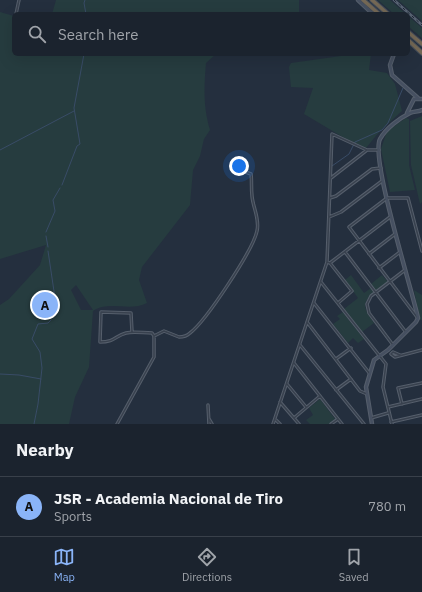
<!DOCTYPE html>
<style>
:root{--surface:#1b232e;--page:#282f3a;--text:#f1f3f6;--muted:#a0a4aa;--line:#39404a;--accent:#8ab4f8}
body{margin:0;font-family:"IBM Plex Sans",sans-serif;background:var(--page);color:var(--text)}
.you{position:absolute;left:239px;top:166px;width:14px;height:14px;margin:-10px;border:3px solid #fff;border-radius:50%;background:#1a73e8;box-shadow:0 0 0 6px #1a73e833}
.badge{display:grid;place-items:center;width:26px;height:26px;border-radius:50%;background:var(--accent);color:#111;font-size:13px;font-weight:700}
.pin{position:absolute;translate:-50% -50%;border:2px solid #fff;box-shadow:0 1px 4px #0006}
.list{margin:0;padding:0;list-style:none}
h2{display:flex;justify-content:space-between;align-items:center;height:52px;margin:0;padding:0 16px;font-size:17px}
h2 small{font-size:13px;font-weight:400;color:var(--muted)}
.list li{display:grid;grid-template-columns:26px 1fr auto;gap:12px;align-items:center;box-sizing:border-box;height:60px;padding:0 16px;border-top:1px solid var(--line)}
.list b{display:block;font-size:15px;white-space:nowrap}
.list p{margin:0;font-size:13px;white-space:nowrap;color:var(--muted)}
.list em{font-size:13px;font-style:normal;color:var(--muted)}
.icon{flex:none;width:22px;height:22px;fill:none;stroke:currentColor;stroke-width:2;stroke-linecap:round;stroke-linejoin:round}
.map{position:relative;flex:none;width:422px;height:424px;overflow:hidden}
.search{position:absolute;background:var(--surface);box-shadow:0 4px 16px #0002;left:12px;right:12px;top:12px;height:44px;display:flex;align-items:center;gap:10px;box-sizing:border-box;padding:0 14px;border-radius:6px;color:var(--muted);font-size:15px}
.sheet{height:112px;background:var(--surface)}
nav{display:flex;justify-content:space-around;align-items:center;box-sizing:border-box;height:56px;border-top:1px solid var(--line);background:var(--surface);font-size:11px;color:var(--muted)}
nav a{display:grid;justify-items:center;gap:2px}
nav .on{color:var(--accent)}
.map>svg:first-child{display:block}
.green{fill:#263c3f;fill-rule:evenodd}
.lines{fill:none;stroke-linecap:round;stroke-linejoin:round}
.stream{stroke:#394c67;stroke-width:1}
.street-casing{stroke:#565f6c;stroke-width:3.5}
.secondary-casing{stroke:#565f6c;stroke-width:4.5}
.highway-casing{stroke:#434c59;stroke-width:5.5}
.street{stroke:#38414e;stroke-width:1.5}
.secondary{stroke:#465061;stroke-width:2.5}
.highway{stroke:#746855;stroke-width:3.5}
.rail-casing{stroke:#5a6575;stroke-width:2.5}
.rail{stroke:#1d2633;stroke-width:1;stroke-dasharray:3;stroke-linecap:butt}
</style>
<div class="map">
<svg width="422" height="424" viewBox="0 0 422 424">
<rect width="100%" height="100%" fill="#242f3e"/>
<path class="green" d="M56,0H299V14H52Z
M378,0H390L406,14H394Z
M398,0H422V21Z
M0,12L14,16V54H216L206,63C204,88 203,106 210,130L204,139L200,156L193,170L190,205L142,267L139,280L147,303C130,312 109,300 93,311L89,367L75,397L69,424H0V305L9,299L40,265L46,245L0,259ZM76,285L93,310H81L71,290Z
M408,16L422,28V38L408,26Z
M355,54H371L369,70L387,73L395,84L402,111L380,131L366,148L346,139L304,114L313,88L291,87L289,67L291,63Z
M422,116V202L420,204L411,165L410,121Z
M406,118L409,119V165L415,190L390,192L381,149L387,131Z
M351,275L364,293L371,288L374,292C360,304 365,310 374,323L362,332L344,309L358,298L345,280Z
M382,275L388,282L376,291L371,284Z
M414,290L422,295V320H420Z
M343,312L364,339L358,343L353,338L348,343L333,324L340,319L337,316Z
M320,399L335,419L329,424H310L306,420L313,415L309,408Z"/>
<g class="lines">
<path class="stream" d="M85,0L84,3L86,14
M0,150L74,111
M332,166L349,154L355,142L382,130L388,123L403,88
M62,185L77,146L80,144L74,108L84,54
M46,232L55,211L53,200L60,188
M46,236L48,247
M48,251L55,298L52,318
M0,374L19,375L41,379
M34,424L38,404L42,368L40,352L32,339L38,324L48,323L51,320"/>
<g class="street-casing">
<path id="street" d="M16,14L19,0
M331,178L367,150
M330,198L336,196L372,169L381,168
M329,217L341,212L382,181
M345,252L405,331
M369,254L395,234
M327,262L330,263L390,217
M330,263L352,291L338,303
M379,268L400,252
M321,282L386,364L383,387L392,424
M314,303L370,374
M417,317L349,227L387,198H408L422,251
M307,322L360,391L367,394
M154,336L164,331L179,337C183,337 187,336 190,333C206,321 253,250 257,231C260,219 253,208 252,196C251,188 252,181 251,174L237,169
M300,345L364,424
M393,345L369,313L367,304L371,296L405,270
M400,355L393,352L391,354L395,357L422,350
M336,359L351,348
M294,363L342,424
M287,384L306,407
M336,390L351,379
M280,402L299,424
M402,404L398,388L422,383
M208,405L209,424
M388,407L422,399
M294,418L320,396
M371,418L388,413
M209,419L212,424
M276,420L280,424
M391,422L422,415
M117,424L154,357V336L152,333C143,333 134,331 126,333C115,336 115,342 100,342L101,312L131,313L132,332
M273,424L327,262L332,134L367,150H379
M331,424L338,419"/>
</g>
<g class="secondary-casing">
<path id="secondary" d="M358,0L373,14
M394,54L390,65L392,75L418,98
M407,113L414,99H422
M372,424L366,387L374,360L388,350L416,322L418,318C412,289 370,158 380,139C386,128 400,118 410,113C414,111 418,112 422,110"/>
</g>
<g class="highway-casing">
<path id="highway" d="M363,0L379,14
M372,0L388,14
M408,32L422,44
M408,40L422,53"/>
</g>
<use href="#street" class="street"/>
<use href="#secondary" class="secondary"/>
<use href="#highway" class="highway"/>
<g class="rail-casing">
<path id="rail" d="M394,0L422,25"/>
</g>
<use href="#rail" class="rail"/>
</g>
</svg>
<div class="you"></div>
<div class="pin badge" style="left:45px;top:305px">A</div>
<div class="search"><svg class="icon" aria-label="search" viewBox="0 0 24 24"><circle cx="10" cy="10" r="6"/><path d="M15 15l6 6"/></svg>Search here</div>
</div>
<section class="sheet">
<h2>Nearby<small></small></h2>
<ul class="list">
<li><span class="badge">A</span><div><b>JSR - Academia Nacional de Tiro</b><p>Sports</p></div><em>780 m</em></li>
</ul>
</section>
<nav>
<a class="on"><svg class="icon" aria-label="map" viewBox="0 0 24 24"><path d="M3 6l6-2 6 2 6-2v14l-6 2-6-2-6 2zM9 4v14M15 6v14"/></svg>Map</a>
<a><svg class="icon" aria-label="directions" viewBox="0 0 24 24"><path d="M12 3l9 9-9 9-9-9zM9 14v-3h6M13 9l2 2-2 2"/></svg>Directions</a>
<a><svg class="icon" aria-label="saved" viewBox="0 0 24 24"><path d="M7 4h10v16l-5-4-5 4z"/></svg>Saved</a>
</nav>
